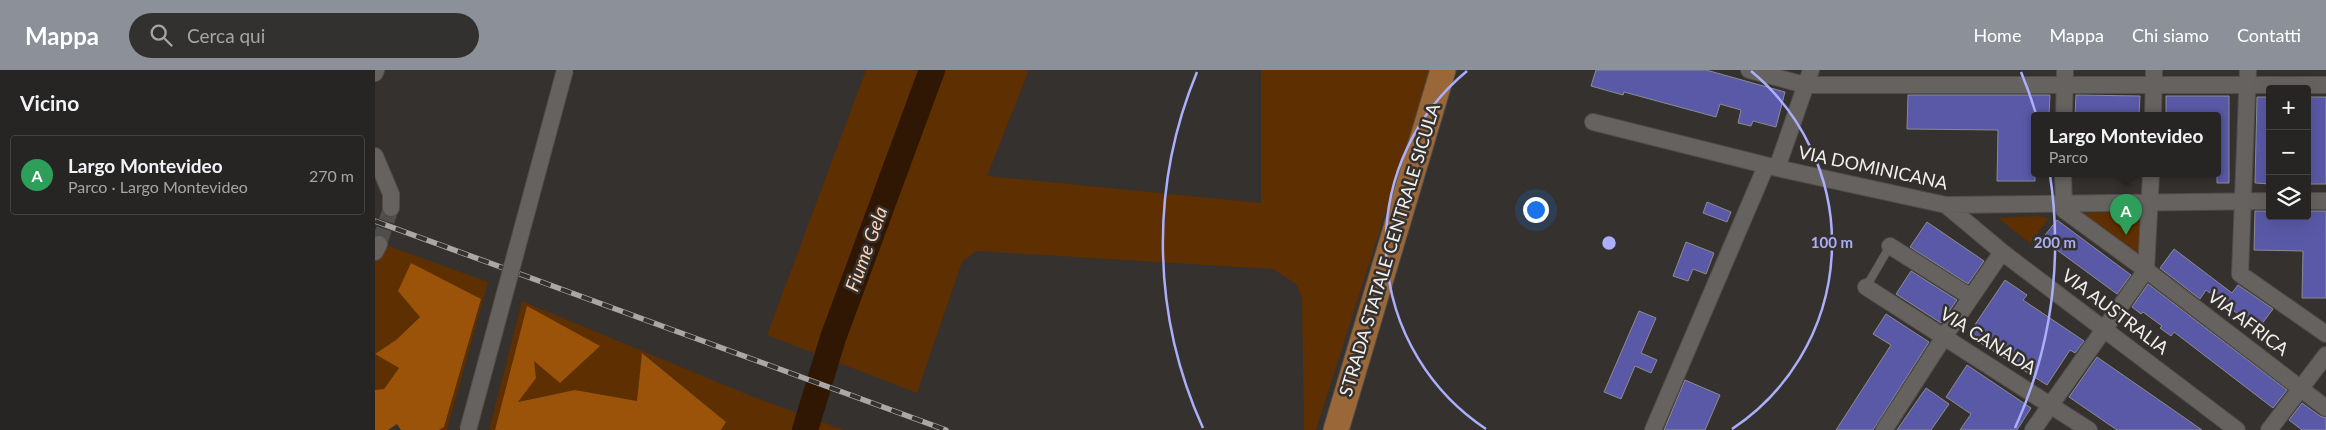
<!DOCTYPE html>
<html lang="it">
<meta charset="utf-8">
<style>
:root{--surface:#272523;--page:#333130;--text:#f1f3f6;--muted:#a4a5a6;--line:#434241;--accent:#8c9099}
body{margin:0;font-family:Lato,sans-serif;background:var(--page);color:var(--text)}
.controls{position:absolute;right:15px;top:15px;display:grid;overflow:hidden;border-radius:5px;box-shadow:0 5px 20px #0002}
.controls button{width:45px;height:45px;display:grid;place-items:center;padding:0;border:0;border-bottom:1px solid var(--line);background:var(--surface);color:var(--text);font:25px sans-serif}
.you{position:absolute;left:1160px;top:139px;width:18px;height:18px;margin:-12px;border:4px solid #fff;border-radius:50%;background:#1a73e8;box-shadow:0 0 0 8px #1a73e833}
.badge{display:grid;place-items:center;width:32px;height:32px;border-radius:50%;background:var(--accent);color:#fff;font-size:16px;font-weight:700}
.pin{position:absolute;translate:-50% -41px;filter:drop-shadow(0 1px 2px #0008)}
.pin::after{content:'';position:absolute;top:26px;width:18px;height:15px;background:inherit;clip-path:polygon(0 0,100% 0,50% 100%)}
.popup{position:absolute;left:1656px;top:42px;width:190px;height:65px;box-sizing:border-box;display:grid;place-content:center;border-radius:5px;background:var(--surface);filter:drop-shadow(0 1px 4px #0005);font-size:16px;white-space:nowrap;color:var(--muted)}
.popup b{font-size:19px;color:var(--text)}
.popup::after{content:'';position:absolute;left:50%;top:100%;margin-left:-10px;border:10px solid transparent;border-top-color:var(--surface)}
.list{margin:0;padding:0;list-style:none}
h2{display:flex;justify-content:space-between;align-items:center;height:65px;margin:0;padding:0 20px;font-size:21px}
h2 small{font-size:16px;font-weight:400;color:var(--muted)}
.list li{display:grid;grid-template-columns:32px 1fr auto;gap:15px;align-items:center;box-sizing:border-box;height:80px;margin:0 10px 10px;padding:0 10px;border:1px solid var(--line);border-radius:5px}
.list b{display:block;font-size:19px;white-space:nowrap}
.list p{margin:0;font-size:16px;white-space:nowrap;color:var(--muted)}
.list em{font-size:16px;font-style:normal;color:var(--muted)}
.icon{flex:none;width:28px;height:28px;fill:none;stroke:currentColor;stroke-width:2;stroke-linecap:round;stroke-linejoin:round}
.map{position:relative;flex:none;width:1951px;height:360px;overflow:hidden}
header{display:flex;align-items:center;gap:30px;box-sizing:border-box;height:70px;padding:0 25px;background:var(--accent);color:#fff}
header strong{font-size:24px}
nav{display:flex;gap:28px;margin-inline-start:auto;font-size:18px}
.search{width:350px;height:45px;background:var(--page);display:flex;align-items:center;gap:12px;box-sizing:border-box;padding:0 18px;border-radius:28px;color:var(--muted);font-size:19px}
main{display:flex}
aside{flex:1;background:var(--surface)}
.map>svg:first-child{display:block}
.green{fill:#5e2f00}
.forest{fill:#9a5308}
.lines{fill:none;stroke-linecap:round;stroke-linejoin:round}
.river{stroke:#2f1704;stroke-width:26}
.building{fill:#5959a7;stroke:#8b8c8f}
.minor-tunnel{stroke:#504e4c;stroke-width:16;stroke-dasharray:16 8;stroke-linecap:butt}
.service-casing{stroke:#4f4d4b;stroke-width:9}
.minor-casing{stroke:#4f4d4b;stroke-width:18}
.primary-casing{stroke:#4f4d4b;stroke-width:27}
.service{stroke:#656260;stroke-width:8}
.minor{stroke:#656260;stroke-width:16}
.primary{stroke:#9a6738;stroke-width:25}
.rail-casing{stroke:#aaa7a5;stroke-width:5.5}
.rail{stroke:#34312f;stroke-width:4;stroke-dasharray:11;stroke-linecap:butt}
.minor-bridge-casing{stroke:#4f4d4b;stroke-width:18;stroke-linecap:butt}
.minor-bridge{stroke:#656260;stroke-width:16}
.ring{fill:none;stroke:#abaffb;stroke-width:2.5}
.labels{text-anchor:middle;stroke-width:5;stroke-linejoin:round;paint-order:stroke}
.street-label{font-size:18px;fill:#f2f0ee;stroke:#34312f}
.water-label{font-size:19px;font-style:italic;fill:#ffd6b8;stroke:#34312f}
.centre{fill:#abaffb;stroke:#34312f;stroke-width:2.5}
.ring-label{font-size:15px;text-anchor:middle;font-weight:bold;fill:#abaffb;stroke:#34312f;stroke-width:5;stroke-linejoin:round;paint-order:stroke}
</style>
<header>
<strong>Mappa</strong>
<div class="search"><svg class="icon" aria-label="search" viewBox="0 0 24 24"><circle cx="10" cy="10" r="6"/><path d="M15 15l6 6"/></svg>Cerca qui</div>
<nav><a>Home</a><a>Mappa</a><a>Chi siamo</a><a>Contatti</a></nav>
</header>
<main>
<aside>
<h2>Vicino<small></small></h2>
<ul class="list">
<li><span class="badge" style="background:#2e9e5b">A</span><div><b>Largo Montevideo</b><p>Parco · Largo Montevideo</p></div><em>270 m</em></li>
</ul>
</aside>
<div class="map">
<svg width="1951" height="360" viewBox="0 0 1951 360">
<rect width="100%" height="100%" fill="#34312f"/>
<path class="green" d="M491,0H654L612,106L886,133V0H1056L941,360H929L927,228L921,214L898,199L601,181L587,192L542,323L392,265Z
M1766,141L1765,187L1707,143Z
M1661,146L1674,148L1655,173L1623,148Z
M0,171L113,212L72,360H64L69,357L106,229L45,246L21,270L0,284L24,298L9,319L0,320Z
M147,231L376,326L469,360H346L351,352L268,283L262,331L200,320L142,332L152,236L120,360H114Z"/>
<path class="forest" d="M36,193L106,229L69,357L64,360H26L22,354L13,360H0V320L9,319L24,298L0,284L21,270L45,247L23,221Z
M152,236L225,276L185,313L159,291L161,308L143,332L200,320L262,331L267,283L351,352L346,360H120Z"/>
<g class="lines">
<path class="river" d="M430,360L458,268L557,0"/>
</g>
<path class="building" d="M1221,0H1331L1410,22L1401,57L1378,51L1376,56L1363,53L1366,40L1345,34L1341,47L1249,22L1248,25L1216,16Z
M1533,25H1675L1674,46H1660V111H1622L1623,60L1532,59Z
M1701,25L1765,26L1764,46H1700Z
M1791,26H1854V113H1842V46H1791Z
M1882,27H1895V114L1880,113Z
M1932,27H1951V114H1932Z
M1332,132L1356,142L1352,152L1328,143Z
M1880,141H1895V146H1932V141H1951V228H1927L1928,181L1879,180Z
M1682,150L1756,205L1742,224L1667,169Z
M1552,152L1609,191L1593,214L1535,177Z
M1311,172L1339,183L1331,204L1318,199L1313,211L1298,206Z
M1799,179L1857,223L1863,215L1898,239L1883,259L1831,220L1825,229L1785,198Z
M1536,201L1582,230L1566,253L1521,224Z
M1630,210L1652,225L1648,230L1709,271L1700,283L1695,280L1672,315L1593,265Z
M1773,214L1912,320L1898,338L1799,262L1796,266L1785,258L1787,256L1768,242L1766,244L1757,237Z
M1264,241L1281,248L1266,283L1282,290L1276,303L1260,296L1246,329L1229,322Z
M1511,244L1554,272L1498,360H1461L1516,275L1498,264Z
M1722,287L1794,337L1827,360H1742L1694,327Z
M1592,295L1656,338L1642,360H1585L1596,344L1571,327Z
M1310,310L1345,325L1330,360H1289Z
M1551,318L1574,334L1556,360H1522Z
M1927,333L1945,346L1951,348V360H1927L1914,350Z"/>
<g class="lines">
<path class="minor-tunnel" d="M4,174L16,138"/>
<g class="service-casing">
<path id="service" d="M1491,217L1515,176"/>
</g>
<g class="minor-casing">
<path id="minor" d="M1374,0L1430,15H1951
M1873,0L1865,204L1951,264
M0,3L1,0
M1689,46L1690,0
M1778,46L1779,0
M1218,52L1402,98L1571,135L1895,131
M0,86L16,124V138
M1402,98L1436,0
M1688,104L1689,140L1771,200L1776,104
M1932,131H1951
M1571,135L1627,182L1862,360
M1515,176L1596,227
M0,182L4,174
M1491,217L1714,360
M1278,360L1391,96
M1509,360L1569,267L1627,182
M1658,360L1771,200L1951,338
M1894,360L1951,285"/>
</g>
<g class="primary-casing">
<path id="primary" d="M961,360L1068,0"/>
</g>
<use href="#service" class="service"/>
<use href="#minor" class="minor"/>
<use href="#primary" class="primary"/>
<g class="rail-casing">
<path id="rail" d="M0,151L571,360"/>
</g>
<use href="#rail" class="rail"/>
<g class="minor-bridge-casing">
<path id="minor-bridge" d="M93,360L190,0"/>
</g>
<use href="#minor-bridge" class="minor-bridge"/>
</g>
<g class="ring">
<path d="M1111 359A223 223 0 0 1 1092 1M1376 1A223 223 0 0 1 1357 359"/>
<path d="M828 358A446 446 0 0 1 822 2M1646 2A446 446 0 0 1 1640 358"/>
</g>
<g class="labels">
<g class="street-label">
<text transform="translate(1498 98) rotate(12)" y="6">VIA DOMINICANA</text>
<text transform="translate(1015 180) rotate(-73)" y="6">STRADA STATALE CENTRALE SICULA</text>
<text transform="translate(1740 242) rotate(37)" y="6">VIA AUSTRALIA</text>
<text transform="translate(1873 253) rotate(37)" y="6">VIA AFRICA</text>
<text transform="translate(1613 271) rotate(32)" y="6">VIA CANADA</text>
</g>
<g class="water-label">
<text transform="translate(491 179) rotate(-70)" y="7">Fiume Gela</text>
</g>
</g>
<circle cx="1234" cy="173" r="8" class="centre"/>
<g class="ring-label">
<text x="1457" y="178">100 m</text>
<text x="1680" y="178">200 m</text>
</g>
</svg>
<div class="controls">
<button>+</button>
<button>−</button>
<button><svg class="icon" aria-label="layers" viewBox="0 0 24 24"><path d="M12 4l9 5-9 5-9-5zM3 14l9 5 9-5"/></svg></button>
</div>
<div class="you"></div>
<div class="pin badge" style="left:1751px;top:165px;background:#2e9e5b">A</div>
<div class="popup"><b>Largo Montevideo</b>Parco</div>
</div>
</main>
